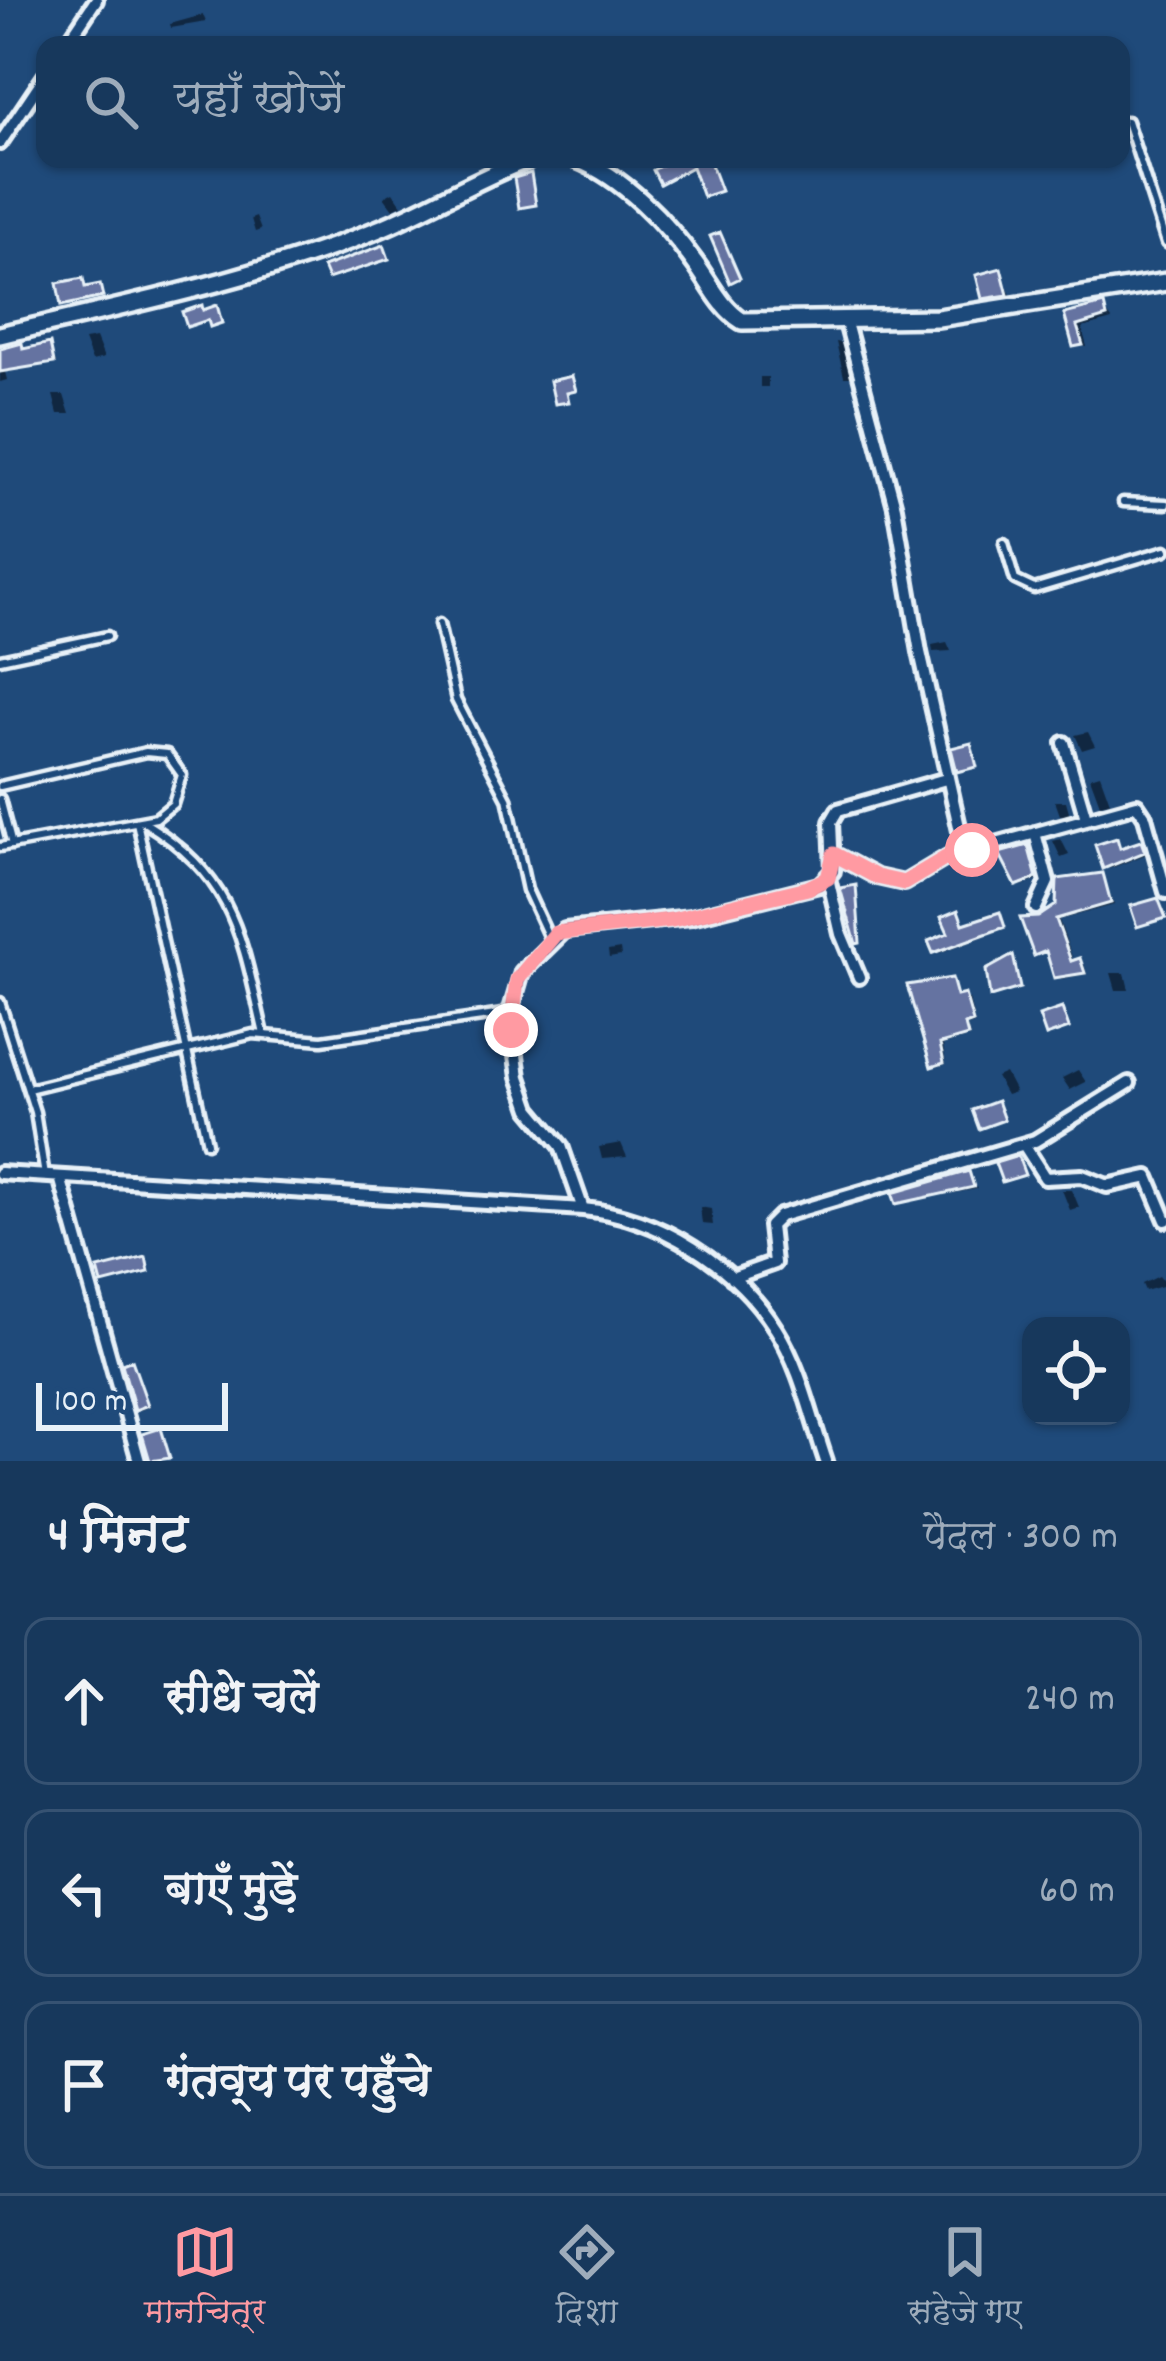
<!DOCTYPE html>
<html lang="hi">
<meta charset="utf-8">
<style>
:root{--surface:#17385c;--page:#203f62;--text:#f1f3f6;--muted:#9eacbb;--line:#365272;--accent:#ff9aa2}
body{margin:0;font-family:Dekko,"Playpen Sans Deva",sans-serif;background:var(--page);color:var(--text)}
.controls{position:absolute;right:36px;bottom:36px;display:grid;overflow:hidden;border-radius:24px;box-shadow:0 3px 9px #0004}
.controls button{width:108px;height:108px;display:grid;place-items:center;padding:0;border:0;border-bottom:3px solid var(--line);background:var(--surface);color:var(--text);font:60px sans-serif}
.scale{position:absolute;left:36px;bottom:30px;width:192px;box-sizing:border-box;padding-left:12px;border:6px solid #e8f1f8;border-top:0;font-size:33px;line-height:42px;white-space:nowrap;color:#e8f1f8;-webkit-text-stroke:9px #1f4a7a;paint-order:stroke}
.stop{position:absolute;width:36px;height:36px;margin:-27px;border:9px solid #ff9aa2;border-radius:50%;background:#fff}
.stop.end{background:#ff9aa2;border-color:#fff;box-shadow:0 3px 12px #0008}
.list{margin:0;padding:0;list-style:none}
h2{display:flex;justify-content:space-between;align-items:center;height:156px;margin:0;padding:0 48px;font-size:51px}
h2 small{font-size:39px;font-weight:400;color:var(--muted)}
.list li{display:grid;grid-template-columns:78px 1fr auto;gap:36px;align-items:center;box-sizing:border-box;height:168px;margin:0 24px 24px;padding:0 24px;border:3px solid var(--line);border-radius:24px}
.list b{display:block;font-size:45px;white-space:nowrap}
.list em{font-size:39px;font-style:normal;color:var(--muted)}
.icon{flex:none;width:66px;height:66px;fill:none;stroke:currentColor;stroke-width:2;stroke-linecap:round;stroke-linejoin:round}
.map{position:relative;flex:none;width:1166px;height:1461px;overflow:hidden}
.search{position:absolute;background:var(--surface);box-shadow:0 3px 9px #0004;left:36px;right:36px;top:36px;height:132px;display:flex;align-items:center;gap:30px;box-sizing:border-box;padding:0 42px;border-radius:24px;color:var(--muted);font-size:45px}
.sheet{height:732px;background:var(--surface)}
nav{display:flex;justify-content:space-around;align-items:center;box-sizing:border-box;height:168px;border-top:3px solid var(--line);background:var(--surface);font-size:33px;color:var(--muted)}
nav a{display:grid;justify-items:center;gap:6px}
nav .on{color:var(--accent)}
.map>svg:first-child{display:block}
.shadow{fill:#0007}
.building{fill:#6573a1;stroke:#e8f1f8;stroke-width:3}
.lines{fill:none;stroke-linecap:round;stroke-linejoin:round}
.lane-casing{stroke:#e8f1f8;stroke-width:15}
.street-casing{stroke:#e8f1f8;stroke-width:20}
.secondary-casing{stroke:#e8f1f8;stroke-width:24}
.lane{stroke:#1f4a7a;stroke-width:6}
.street{stroke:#1f4a7a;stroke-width:10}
.secondary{stroke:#1f4a7a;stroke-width:15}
.route{stroke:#ff9aa2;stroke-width:15}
</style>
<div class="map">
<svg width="1166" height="1461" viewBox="0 0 1166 1461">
<rect width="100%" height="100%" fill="#1f4a7a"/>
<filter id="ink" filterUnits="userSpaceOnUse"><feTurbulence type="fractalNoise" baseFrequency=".00833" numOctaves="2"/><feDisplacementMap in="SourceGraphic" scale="24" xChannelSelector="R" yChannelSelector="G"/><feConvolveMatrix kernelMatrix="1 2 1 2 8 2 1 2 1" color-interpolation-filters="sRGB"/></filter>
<g filter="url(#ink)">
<path class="shadow" d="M203,15L206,22L171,28L170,24Z
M697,159H710L722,192L705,195L695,167L662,181Z
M393,192L402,205L393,209L384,197Z
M256,217L261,230L255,232L251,219Z
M1000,272L1012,297L991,301L985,297Z
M1103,307L1112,320L1082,328L1087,347L1076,345L1067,316Z
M96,338L104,358L92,361L84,340Z
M836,342L842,343L851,377H844Z
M22,346L25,351L49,346L56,363L5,372L7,380L0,382V352Z
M760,377H768V387H760Z
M53,395H64L70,414H58Z
M947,642L951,651L933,652L932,645Z
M1088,732L1095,746L1082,750L1075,735Z
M1100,774L1110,802L1100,804L1090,777Z
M1055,801H1066L1070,815H1060Z
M1061,839L1069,855L1061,858L1053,841Z
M1117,842L1122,850L1141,844L1147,854L1109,869Z
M1028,848L1039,880L1021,886L1018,884Z
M1103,876L1114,905L1059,920L1074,963L1084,964L1087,974L1061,979L1049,953L1036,954L1039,920Z
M958,914L966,927L1000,915L1006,928L939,953Z
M620,949L621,956L609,958L608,951Z
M1111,973H1125L1129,990H1116Z
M951,982L959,999H969L975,1024L967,1026L970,1037L943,1045L946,1064L937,1067Z
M1078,1070L1086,1082L1070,1090L1062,1078Z
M1005,1073L1015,1092L1006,1095L996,1077Z
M621,1143L627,1157L602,1159L599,1147Z
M969,1174L977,1189L898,1202Z
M1062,1190H1072L1079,1207L1070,1210Z
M700,1207L711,1209L713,1225L702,1224Z
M1159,1276L1166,1285L1145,1291L1142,1284Z
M132,1364L150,1406L141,1410L137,1408Z"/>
<path class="building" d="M673,159H709L721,191L703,197L692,167L660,184L653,170Z
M531,173L536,205L519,208L514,178Z
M720,232L740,278L730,283L710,236Z
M384,245L389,259L328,279L323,267Z
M1001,268L1008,295L982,299L976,275Z
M83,278L85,287L100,284L103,297L61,306L57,283Z
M1104,304L1107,317L1077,326L1083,345L1073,347L1064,314Z
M202,305L203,310L217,305L222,323L210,327L208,320L187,327L182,312Z
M22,343L23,349L50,343L54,363L0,372V349Z
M572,376L576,391L567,393L569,402L555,404L550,381Z
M971,743L977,767L957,772L951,748Z
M1117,838L1120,848L1141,841L1145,852L1103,869L1095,845Z
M1028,845L1037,878L1016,886L999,853Z
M1103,873L1111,903L1056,919L1071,961L1080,958L1085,973L1054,978L1046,951L1034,956L1020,918L1038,917L1056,905L1057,879Z
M856,885L860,943L856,944L840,888Z
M1158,898L1166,918L1137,927L1130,906Z
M958,910L963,924L1000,912L1005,927L933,953L928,941L948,933L941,917Z
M1013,955L1020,988L990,997L986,970Z
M952,978L957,996L965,994L973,1022L965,1025L968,1036L940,1044L944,1063L931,1067L907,985Z
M1062,1008L1069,1028L1046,1036L1039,1016Z
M997,1101L1004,1120L979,1129L972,1110Z
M1018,1156L1025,1175L1002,1182L995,1163Z
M969,1171L974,1187L896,1204L892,1193Z
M146,1257L149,1272L102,1284L98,1269Z
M132,1360L148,1405L135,1410L122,1364Z
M161,1428L170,1458L150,1461L142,1434Z"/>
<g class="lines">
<g class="lane-casing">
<path id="lane" d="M1127,121L1166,243
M1123,502L1166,504
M1004,543L1015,580L1034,589L1166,550
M439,624L456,700L507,798L527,890L550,940
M0,659L107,636
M0,786L146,752L167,754L182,775L173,804L156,818L0,847
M0,799L12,845
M137,822L207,1143
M144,822C236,879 241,936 264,1034
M0,1002L35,1112L45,1176
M28,1089L253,1034L322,1040L510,1013"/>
</g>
<g class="street-casing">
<path id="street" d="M66,45L96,0
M0,143L45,76
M845,319L895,507L920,652L962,840L978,849L1137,805L1145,817L1166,892
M1064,743L1086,818
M1035,833L1048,882L1036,908
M834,854L877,877L904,883L966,846
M828,878L841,934L859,977
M1024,1145L1045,1178L1082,1176L1107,1186L1148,1177L1166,1220
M0,1173L583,1209C658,1216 736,1265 776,1329C801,1368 811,1418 826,1461
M60,1177L139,1461
M583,1209L561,1146L530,1109L519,1077L510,1013L522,972L565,930L691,917L819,885L833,871L831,822L838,810L946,779
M732,1278L774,1263L770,1226L780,1216L1035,1141L1129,1083"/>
</g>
<g class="secondary-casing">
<path id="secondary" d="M577,159C623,177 667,223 695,263C710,283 720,307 742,321L938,318L1166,282
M0,335C127,305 258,279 379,229C430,208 477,178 529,159"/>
</g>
<use href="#lane" class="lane"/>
<use href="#street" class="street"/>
<use href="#secondary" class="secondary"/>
</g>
</g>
<g class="lines" filter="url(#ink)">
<path class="route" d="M511,1030L517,980L556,933L672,920L808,888L828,878L834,854L877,877L904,883L966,846L972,850"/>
</g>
</svg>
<div class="controls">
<button><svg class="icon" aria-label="locate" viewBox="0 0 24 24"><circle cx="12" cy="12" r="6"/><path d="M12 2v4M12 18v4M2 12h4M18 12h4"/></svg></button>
</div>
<div class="scale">100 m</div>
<div class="stop" style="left:972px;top:850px"></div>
<div class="stop end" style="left:511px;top:1030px"></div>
<div class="search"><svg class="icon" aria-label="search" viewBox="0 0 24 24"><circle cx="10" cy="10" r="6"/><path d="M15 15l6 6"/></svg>यहाँ खोजें</div>
</div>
<section class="sheet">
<h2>4 मिनट<small>पैदल · 300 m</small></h2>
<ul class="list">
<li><svg class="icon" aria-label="ahead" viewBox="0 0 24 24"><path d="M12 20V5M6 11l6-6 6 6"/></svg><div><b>सीधे चलें</b></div><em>240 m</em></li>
<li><svg class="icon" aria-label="left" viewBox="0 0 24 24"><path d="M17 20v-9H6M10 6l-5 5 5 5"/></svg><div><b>बाएँ मुड़ें</b></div><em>60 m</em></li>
<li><svg class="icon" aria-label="arrive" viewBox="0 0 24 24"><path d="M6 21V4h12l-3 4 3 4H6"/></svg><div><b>गंतव्य पर पहुँचे</b></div></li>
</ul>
</section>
<nav>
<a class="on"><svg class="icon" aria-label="map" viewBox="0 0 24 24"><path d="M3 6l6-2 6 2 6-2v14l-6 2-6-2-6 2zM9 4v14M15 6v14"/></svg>मानचित्र</a>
<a><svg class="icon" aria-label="directions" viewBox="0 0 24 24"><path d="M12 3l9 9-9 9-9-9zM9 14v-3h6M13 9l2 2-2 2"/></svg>दिशा</a>
<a><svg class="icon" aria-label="saved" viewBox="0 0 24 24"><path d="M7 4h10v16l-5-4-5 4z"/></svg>सहेजे गए</a>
</nav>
